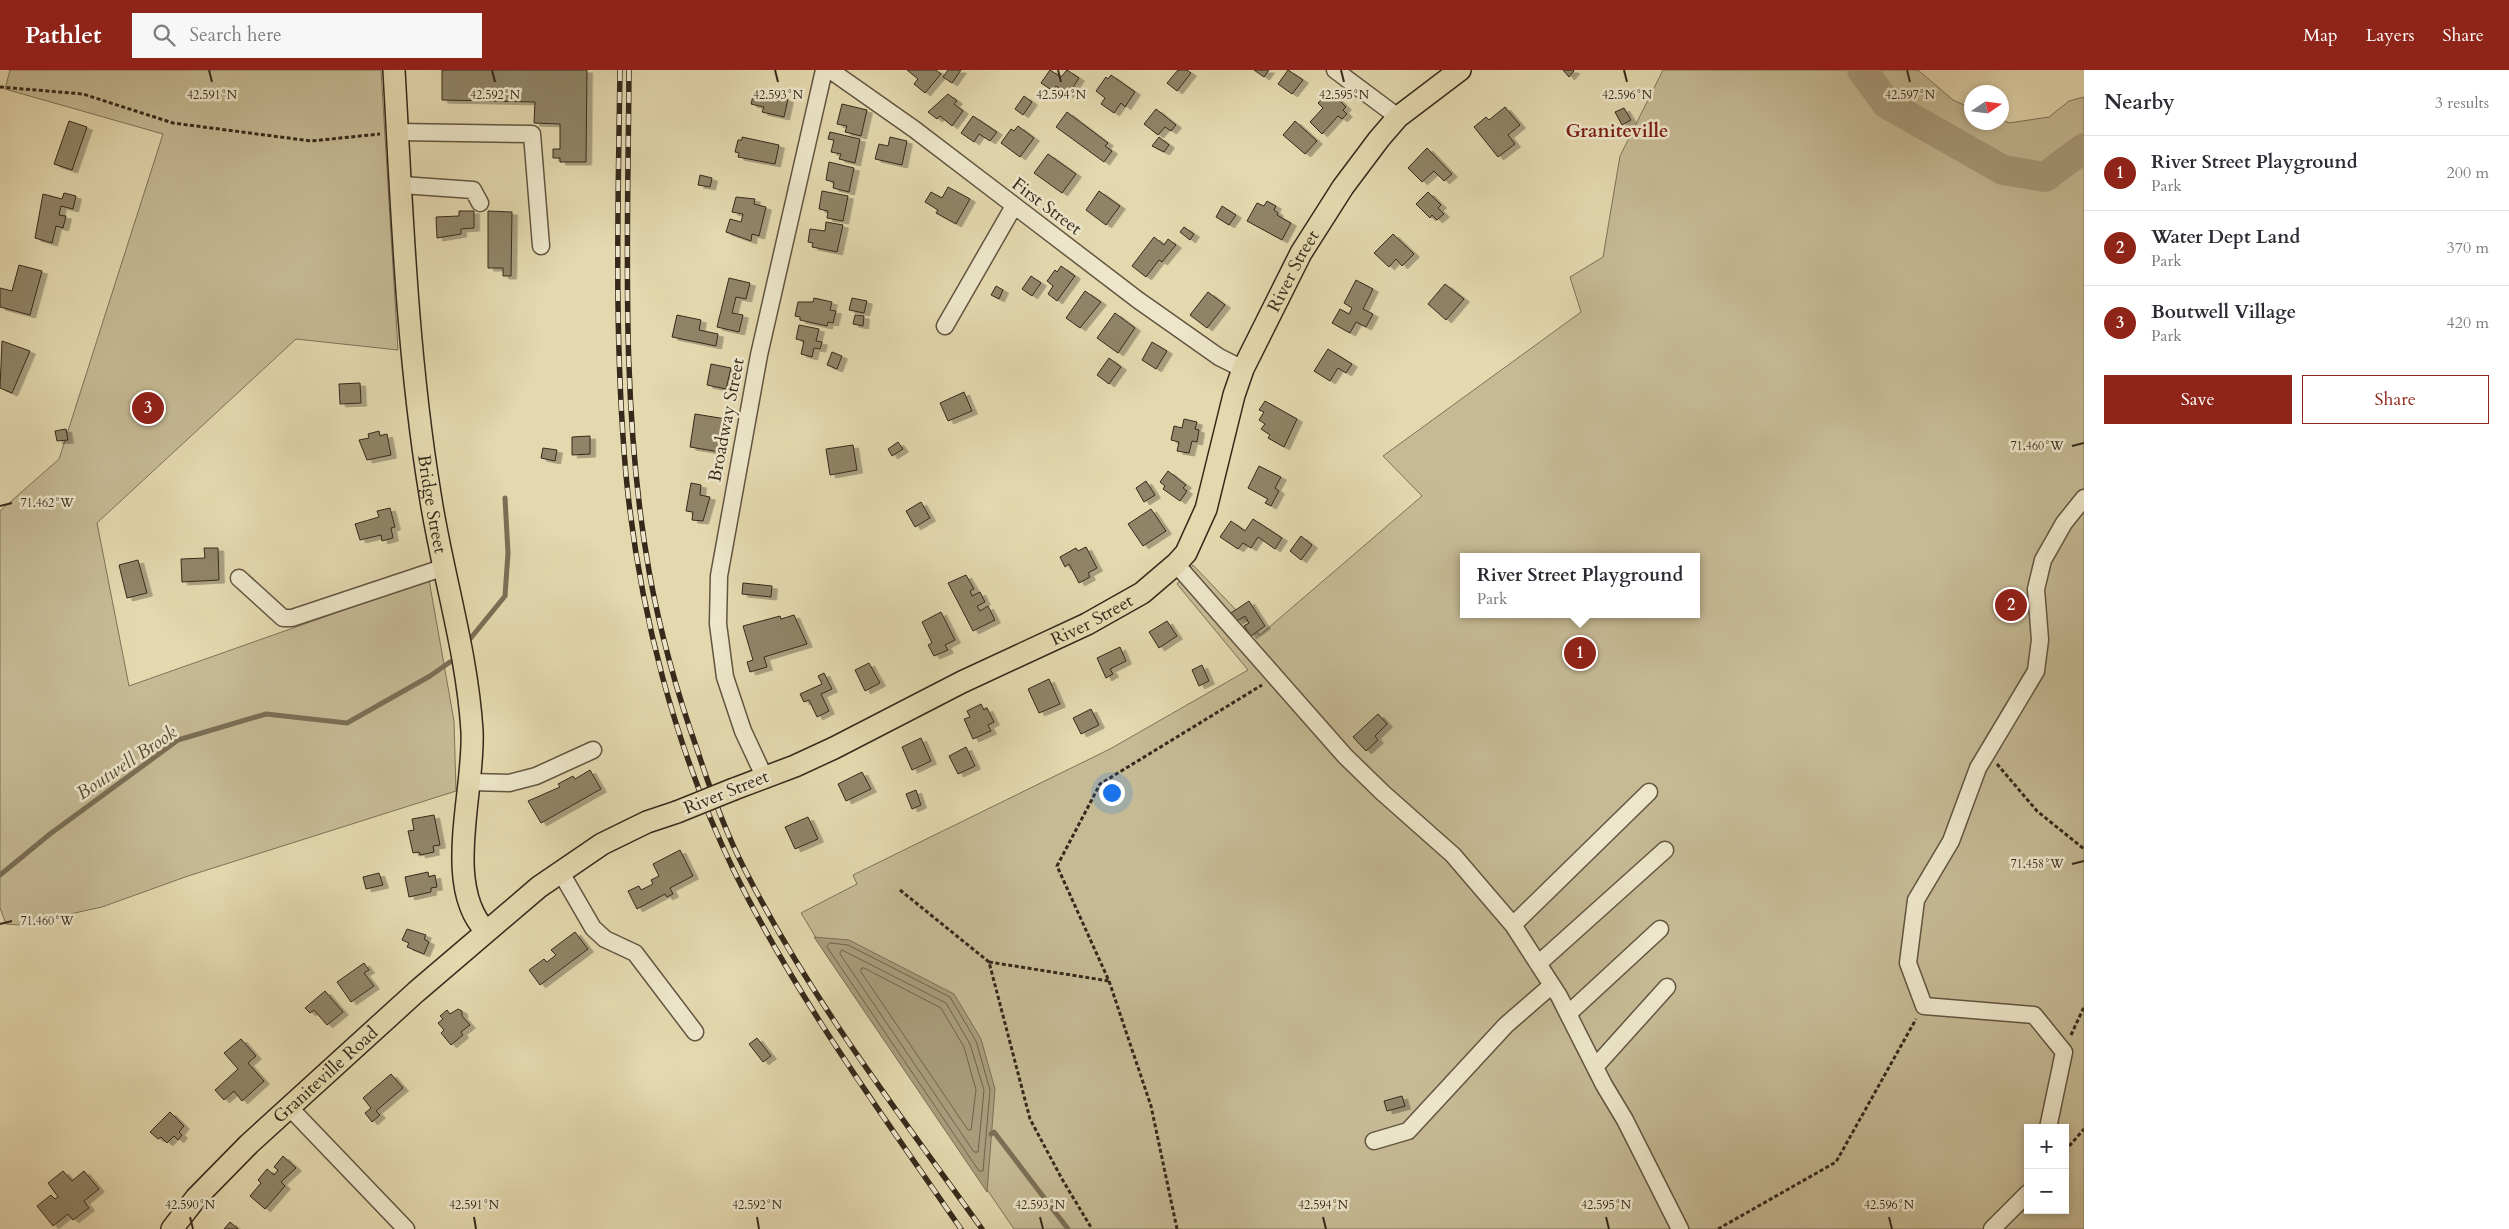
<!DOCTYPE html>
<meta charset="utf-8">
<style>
:root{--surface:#fff;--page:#f7f7f7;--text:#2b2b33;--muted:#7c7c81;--line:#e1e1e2;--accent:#8f2418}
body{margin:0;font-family:Cardo,serif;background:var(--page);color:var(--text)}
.controls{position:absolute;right:15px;bottom:15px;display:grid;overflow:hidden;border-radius:0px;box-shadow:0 2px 8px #0003}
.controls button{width:45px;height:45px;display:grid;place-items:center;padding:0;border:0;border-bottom:1px solid var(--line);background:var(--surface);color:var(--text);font:25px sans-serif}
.compass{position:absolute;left:1964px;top:15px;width:45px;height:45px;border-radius:50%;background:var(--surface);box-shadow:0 2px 8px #0003;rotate:77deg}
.you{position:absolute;left:1111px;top:722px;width:18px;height:18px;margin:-12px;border:4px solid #fff;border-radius:50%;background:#1a73e8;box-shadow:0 0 0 8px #1a73e833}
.badge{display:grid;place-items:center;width:32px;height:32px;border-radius:50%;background:var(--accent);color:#fff;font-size:16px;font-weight:700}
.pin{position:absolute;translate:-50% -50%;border:2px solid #fff;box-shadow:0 1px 5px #0006}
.popup{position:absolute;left:1460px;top:483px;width:240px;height:65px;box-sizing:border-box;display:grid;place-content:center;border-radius:0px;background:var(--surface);filter:drop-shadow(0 1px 4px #0005);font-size:16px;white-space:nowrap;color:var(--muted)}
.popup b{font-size:19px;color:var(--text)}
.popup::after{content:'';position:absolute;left:50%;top:100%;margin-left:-10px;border:10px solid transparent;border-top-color:var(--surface)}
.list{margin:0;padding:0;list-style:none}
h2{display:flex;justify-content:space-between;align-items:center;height:65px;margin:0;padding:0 20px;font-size:21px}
h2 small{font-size:16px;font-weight:400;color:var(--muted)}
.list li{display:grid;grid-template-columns:32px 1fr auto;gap:15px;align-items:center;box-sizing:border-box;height:75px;padding:0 20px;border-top:1px solid var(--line)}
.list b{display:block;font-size:19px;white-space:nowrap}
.list p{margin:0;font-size:16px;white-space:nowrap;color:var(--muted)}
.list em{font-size:16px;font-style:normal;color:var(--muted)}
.actions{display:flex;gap:10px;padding:15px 20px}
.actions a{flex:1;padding:11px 0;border:1px solid var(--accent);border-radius:0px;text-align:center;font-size:18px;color:var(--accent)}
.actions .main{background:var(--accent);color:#fff}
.icon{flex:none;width:28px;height:28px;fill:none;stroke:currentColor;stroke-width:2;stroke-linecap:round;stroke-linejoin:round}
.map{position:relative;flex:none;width:2084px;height:1159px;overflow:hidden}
header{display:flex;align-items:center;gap:30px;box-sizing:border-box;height:70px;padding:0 25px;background:var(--accent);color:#fff}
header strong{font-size:24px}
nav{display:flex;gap:28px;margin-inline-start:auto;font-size:18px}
.search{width:350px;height:45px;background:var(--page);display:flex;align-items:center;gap:12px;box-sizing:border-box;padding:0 18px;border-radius:0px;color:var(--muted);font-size:19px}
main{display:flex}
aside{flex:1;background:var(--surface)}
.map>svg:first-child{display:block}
.green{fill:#c6ba95;stroke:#7e7258;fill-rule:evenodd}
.water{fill:#a99c7c;stroke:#7b6e55}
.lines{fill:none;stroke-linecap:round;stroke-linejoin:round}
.shore{stroke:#70624c;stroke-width:1}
.stream{stroke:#7b6e55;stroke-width:5}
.river{stroke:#a99c7c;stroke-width:30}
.building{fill:#908467;stroke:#36291b;filter:url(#shadow)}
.minor-casing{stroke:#625540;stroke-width:19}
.major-casing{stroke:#36291b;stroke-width:24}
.path{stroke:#36291b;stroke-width:3;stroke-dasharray:4 2.5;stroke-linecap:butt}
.minor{stroke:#ede6ca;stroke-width:16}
.major{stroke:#e4d8ae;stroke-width:21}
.rail-casing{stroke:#36291b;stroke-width:5.5}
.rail{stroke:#ede6ca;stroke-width:4;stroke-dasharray:11;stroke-linecap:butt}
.major-bridge-casing{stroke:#36291b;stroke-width:24;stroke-linecap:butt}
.major-bridge{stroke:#e4d8ae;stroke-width:21}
.ticks{fill:none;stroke:#36291b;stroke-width:2}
.labels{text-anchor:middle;stroke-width:5;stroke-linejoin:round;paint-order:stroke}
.street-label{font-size:18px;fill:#36291b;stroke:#ede6ca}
.neighbourhood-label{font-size:19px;font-weight:bold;fill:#7a1f14;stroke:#ede6ca}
.water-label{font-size:19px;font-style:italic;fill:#584c38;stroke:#ede6ca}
.ticks-label{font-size:12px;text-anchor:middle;fill:#36291b;stroke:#ede6ca;stroke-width:5;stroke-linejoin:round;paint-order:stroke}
</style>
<header>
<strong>Pathlet</strong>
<div class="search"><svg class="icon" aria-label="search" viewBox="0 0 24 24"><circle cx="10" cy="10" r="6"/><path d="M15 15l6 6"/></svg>Search here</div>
<nav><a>Map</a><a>Layers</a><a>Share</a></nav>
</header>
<main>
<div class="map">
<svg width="2084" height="1159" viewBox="0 0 2084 1159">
<defs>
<filter id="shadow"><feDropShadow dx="5.5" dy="3" stdDeviation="0" flood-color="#0004"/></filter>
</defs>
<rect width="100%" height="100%" fill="#e4d8ae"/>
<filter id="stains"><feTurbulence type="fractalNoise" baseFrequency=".004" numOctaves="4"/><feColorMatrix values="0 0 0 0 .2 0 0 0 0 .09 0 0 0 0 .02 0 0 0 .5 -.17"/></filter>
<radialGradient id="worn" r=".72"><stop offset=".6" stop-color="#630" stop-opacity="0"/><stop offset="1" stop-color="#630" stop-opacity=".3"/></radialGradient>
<path class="green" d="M10,0H381L398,280L296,269L97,453L129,616L429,510L454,651L456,721L188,806L102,837L20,855L6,854L0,838V441L59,389L163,64L5,19Z
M1663,0H1918L1953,30L1971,38L1972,52H2002V50L2009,53L2049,47L2069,31L2084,27V1159H1014L829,889L801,843L857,814L853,805L1110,679L1248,600L1177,514L1193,495L1260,565L1422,426L1383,386L1581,242L1570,207L1603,187L1620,86ZM1464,487H1696V544H1464ZM2028,1058H2065V1140H2028Z"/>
<path class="water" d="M814,867L849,870L954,924L981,969L995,1019L987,1122Z"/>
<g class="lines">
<path class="shore" d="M830,873L848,875L950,927L976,971L990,1020L983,1101H979L827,877Z
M842,880L946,933L970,974L984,1020L978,1082H974L840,884Z
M864,898L941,938L964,977L976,1020L971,1060H968L861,902V899Z"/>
<path class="stream" d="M470,569L505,526L508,483L505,428
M0,805L50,764L178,670L266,644L347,653L430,606L450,592
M991,1064L994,1062L1068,1159"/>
<path class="river" d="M1862,0L1887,34L2003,100L2045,107L2084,78"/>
</g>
<path class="building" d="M442,0H587L586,92H560V88H553V79H560V54L534,53L535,32L442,30Z
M907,0H936L941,4L925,23L914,14L918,9Z
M948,0H961L952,13L943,7Z
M1050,0L1061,7L1067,0L1079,8L1068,25L1056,16L1053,21L1041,13Z
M1178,0H1187L1191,3L1177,21L1167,13Z
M1254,0H1269L1264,7Z
M1288,0L1303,10L1292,24L1278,14Z
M1563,0H1573L1574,1L1569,7Z
M1111,5L1135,22L1125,37L1121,33L1114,43L1101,34L1105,28L1096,21L1106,7L1108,9Z
M1330,21L1346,37L1343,40L1347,44L1342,49L1338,46L1322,64L1310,52L1323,38L1318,33Z
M754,22L788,29L784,47L762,42L764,37L751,34Z
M948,24L957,31L954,34L963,41L952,56L940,46L937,49L928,42Z
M1024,26L1032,32L1023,45L1015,39Z
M842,34L867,40L861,66L845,62L847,56L837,54Z
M1505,37L1520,55L1508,65L1515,74L1498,87L1474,57L1486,47L1489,50Z
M1624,38L1631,50L1622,55L1615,42Z
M1156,39L1176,55L1171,61L1165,57L1158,65L1144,54Z
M1067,42L1108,73L1105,76L1112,81L1104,92L1056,57Z
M973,46L997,62L990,71L979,64L974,72L961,63Z
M69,51L87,57L72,100L54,94Z
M1295,51L1317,71L1305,84L1283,65Z
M1018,56L1034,68L1020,87L1001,73L1011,59L1014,61Z
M830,62L860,69L855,93L839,89L841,84L831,82L834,70L828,69Z
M742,67L779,75L775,94L738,87L739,83L735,82L738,70H742Z
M890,67L907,71L902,95L875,89L879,74L888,76Z
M1159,67L1169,75L1164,82L1152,76Z
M1427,78L1452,104L1444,111L1434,101L1422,112L1408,98Z
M1048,84L1076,104L1062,123L1034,103Z
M829,92L854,98L849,122L833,118L834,112L826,110Z
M700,105L712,108L710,117L698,115Z
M948,117L970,129L956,154L936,143L938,140L925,132L931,122L942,128Z
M822,121L848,126L843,151L827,148L828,141L819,139Z
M1099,121L1120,136L1106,155L1086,140Z
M1428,122L1441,135L1438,138L1444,144L1437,150L1432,145L1430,148L1416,134Z
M64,123L76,126L73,139L61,136L59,145L66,146L63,158L56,156L52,173L35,168L43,124L62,129Z
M736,127L755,129L754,134L766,137L759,166L752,164L751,171L726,162L730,149L741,152L743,144L732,142Z
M1267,131L1276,136L1274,140L1278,143L1277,145L1291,153L1282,170L1247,151L1257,133L1264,136Z
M1222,136L1236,145L1229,155L1216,147Z
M459,141H474V158L461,159V164L437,168L436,147L459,146Z
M488,141L512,142L511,206H503V198H488Z
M826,152L843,155L837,182L812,177L813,173L808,172L810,159L825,161Z
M1184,157L1194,164L1190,170L1180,162Z
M1393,164L1414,184L1402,196L1396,189L1389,197L1374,183Z
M1154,167L1164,175L1168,169L1176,175L1162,192L1159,190L1146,207L1132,196Z
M19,195L42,201L30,245L0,237V218L12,221Z
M1061,196L1075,206L1057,231L1048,224L1053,216L1047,211L1055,200L1057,202Z
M1031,206L1041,213L1032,226L1022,219Z
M729,208L750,213L746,229L736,227L732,243L743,245L739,262L717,257Z
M1356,210L1373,219L1363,239L1373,244L1366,257L1356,252L1350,263L1332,253L1340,239L1349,244L1352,238L1344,233Z
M1445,214L1464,229L1446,250L1428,234Z
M996,216L1003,220L999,229L991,225Z
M1085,221L1101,232L1080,258L1066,248Z
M1208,222L1225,235L1207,258L1190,245Z
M814,228L832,232L830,240L836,241L833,253L828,252L827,256L800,250V247L795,246L798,232H813Z
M852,228L867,231L864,243L849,240Z
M1115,243L1135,258L1118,283L1097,268Z
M677,245L701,250L699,260L718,264L716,276L672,267Z
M855,245L864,246L863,256L853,254Z
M799,255L819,259L816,271L822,272L820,279L814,278L812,287L801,284L804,271L796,269Z
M2,271L30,281L12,323L0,318Z
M1152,272L1167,281L1156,299L1142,290Z
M1328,279L1352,294L1346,303L1338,298L1330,311L1314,301Z
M832,282L842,286L837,299L827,295Z
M1109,288L1121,297L1109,314L1097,305Z
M711,294L731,298L726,319L707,315Z
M360,313L361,333L340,334L339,314Z
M964,322L972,341L948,351L940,333Z
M1265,331L1297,349L1284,377L1268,368L1270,365L1261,359L1265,354L1259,350L1264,342L1259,340Z
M695,344L726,349L720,382L690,377Z
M1184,349L1197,352L1195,359L1199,360L1197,372L1192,371L1189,383L1177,381L1179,372L1171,370L1174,356L1182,358Z
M66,359L68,370L57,371L55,361Z
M379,361L380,366L387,364L391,385L367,390L359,370L369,368L368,364Z
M590,366V384L572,385V367Z
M898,372L903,379L892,386L888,379Z
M853,375L857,400L830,405L826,379Z
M543,378L557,380L555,391L541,388Z
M1259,396L1281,407L1275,418L1279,421L1271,436L1265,433L1268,429L1248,418Z
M1168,401L1186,415L1183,418L1187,421L1180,431L1163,419L1165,416L1160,412Z
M1146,411L1155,425L1144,432L1136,418Z
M691,413L701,415L700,425L710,427L703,451L692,450L693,442L686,441Z
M921,432L930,448L915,457L906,441Z
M390,438L395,457L391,458L393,468L382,471L381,465L360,470L355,454L379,447L377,441Z
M1151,439L1166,461L1143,476L1128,454Z
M1253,449L1282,468L1275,479L1258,467L1251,478L1243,473L1238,479L1220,467L1231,451L1245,461Z
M1301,466L1312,475L1301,490L1290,481Z
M1086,477L1097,498L1088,503L1090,507L1079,513L1069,494L1065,497L1060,487L1076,478L1078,481Z
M204,478H218L219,510L182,512L181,489L205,488Z
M138,490L147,523L127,528L119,495Z
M966,505L974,519L970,521L972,526L980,522L985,532L977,536L980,541L988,536L995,550L973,561L948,513Z
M743,513L772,516L771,527L742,524Z
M1249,531L1265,556L1251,566L1244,556L1249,553L1245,546L1237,551L1231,543Z
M941,542L955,570L945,575L948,580L934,586L928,575L932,573L922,552Z
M794,545L807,574L764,587L767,597L750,602L747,592L753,590L743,556L780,546L781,549Z
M1167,551L1177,566L1159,578L1149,562Z
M1120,577L1126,591L1110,599L1113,604L1106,608L1097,588Z
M869,593L880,613L865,621L855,600Z
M1202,595L1209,611L1199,616L1192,600Z
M824,603L832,619L821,624L829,641L817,647L809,630L804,632L800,624L822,614L818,606Z
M1049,609L1060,634L1039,643L1028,619Z
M981,634L984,640L987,638L994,652L988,655L991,661L973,669L964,649L970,647L967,641Z
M1091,639L1099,655L1081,664L1073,648Z
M1378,644L1387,654L1375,666L1378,670L1366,681L1353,667Z
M921,668L931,691L912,700L902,677Z
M966,677L975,696L958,704L949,686Z
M590,700L601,719L541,753L528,731L560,717L558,714L573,706L575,709Z
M862,702L871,719L846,731L838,714Z
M916,720L921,735L912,739L906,724Z
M434,745L440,775L433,776L434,782L420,785L419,782L413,783L408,761L414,760L412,749Z
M808,747L818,769L795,779L785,757Z
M680,780L693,806L670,818L673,824L667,827L665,824L637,839L628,821L639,816L641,820L653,814L651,810L659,806L653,794Z
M428,802L429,807L435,805L437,817L431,818V822L409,827L405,807Z
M379,803L383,815L366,819L363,807Z
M407,859L426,865L424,869L429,872L424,884L407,877L409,873L402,870Z
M575,862L588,879L540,915L529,900L544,889L547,892L556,885L551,880Z
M364,893L369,900L364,903L374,916L351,932L337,912Z
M325,921L343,942L327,955L314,940L310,943L305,938Z
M458,939L462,941V946L470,955L461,962L463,965L451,975L441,963L444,960L438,953L443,949L440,946L447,940L450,944Z
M757,968L771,986L763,992L749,974Z
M241,969L256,986L248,993L264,1011L242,1031L234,1021L224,1030L215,1020L238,999L224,983Z
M391,1004L403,1018L376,1041L380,1045L372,1052L365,1043L371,1038L363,1028Z
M1402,1026L1405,1036L1387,1041L1384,1031Z
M170,1042L184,1056L179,1062L182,1065L178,1070L174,1066L167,1073L161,1067L158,1069L150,1062Z
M283,1086L296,1098L281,1112L285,1116L265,1139L250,1126L261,1113L258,1110L267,1099L274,1105L278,1100L274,1097Z
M63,1101L72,1111L84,1101L99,1119L84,1131L89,1138L73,1150L68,1144L53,1156L37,1136L51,1125L55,1129L58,1127L48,1113Z
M230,1152L238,1159H224Z"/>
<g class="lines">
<g class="minor-casing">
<path id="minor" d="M830,0L914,59L1138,230L1219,287L1243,299
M1335,0L1398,47
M398,62L532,64L541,176
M402,115L473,120L480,133
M945,256L1014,136
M1176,494L1345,686L1383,723L1453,785L1513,855L1559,926L1604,1015L1625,1050L1680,1159
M239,508L283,548H292L445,497
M764,706L743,661L725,607L718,554L719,506L759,285L824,0
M471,712L509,713L536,706L593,680
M560,801L593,858L605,869L635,883L695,962
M1513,855L1649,722
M1538,894L1665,780
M1568,944L1660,859
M1595,997L1667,917
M290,1038L406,1159
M2048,1058L2064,982L2034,945L1924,936L1908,893L1916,830L1951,771L1978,698L2036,601L2040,570L2036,519L2043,490L2064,453L2084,428
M1374,1071L1408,1061L1506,955L1552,915
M1992,1159L2028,1123"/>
</g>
<g class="major-casing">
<g id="major">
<path id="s1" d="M394,0C402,141 407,284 430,424C442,503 467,580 472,661C475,721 442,816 486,861"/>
<path id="s2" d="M734,719L795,696L834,678L962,612L1087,554L1142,523L1176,494L1186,483L1206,439L1234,325L1243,299L1301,183L1343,117L1379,69L1398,47L1460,0"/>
<path id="s3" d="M172,1159L196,1128L249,1074L416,922L539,817L602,774L647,752L677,742"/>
</g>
</g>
<path class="path" d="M0,17L83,24L173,53L311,71L380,64
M1997,694L2037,741L2084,779
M900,820L989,892L1030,1049L1062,1109L1092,1159
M989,892L1109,911
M2071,965L2084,937
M2065,1081L2084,1059
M1177,1159L1151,1036L1109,911L1057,796L1100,714L1262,615
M1718,1159L1836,1092L1916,949"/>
<use href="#minor" class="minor"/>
<use href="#major" class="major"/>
<g class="rail-casing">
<path id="rail" d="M620,0C618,135 614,271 626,405C639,541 675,678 734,801C796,927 881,1043 961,1159
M629,0C628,166 620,336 649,501C660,562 677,623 698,682C711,722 725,761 744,798C809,927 898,1042 982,1159"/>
</g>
<use href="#rail" class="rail"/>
<g class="major-bridge-casing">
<path id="major-bridge" d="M677,742L734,719"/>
</g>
<use href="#major-bridge" class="major-bridge"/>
</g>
<path class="ticks" d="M209,0L212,12M492,0L495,12M775,0L778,12M1058,0L1061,12M1341,0L1344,12M1624,0L1627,12M1907,0L1910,12M2072,376L2084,373M0,436L12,433M2072,794L2084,791M0,854L12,851M190,1147L193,1159M474,1147L476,1159M757,1147L759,1159M1040,1147L1043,1159M1323,1147L1326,1159M1606,1147L1609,1159M1889,1147L1892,1159"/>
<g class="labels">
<g class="street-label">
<text transform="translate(1047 136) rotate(37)" y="6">First Street</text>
<text dy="6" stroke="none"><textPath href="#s2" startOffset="816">River Street</textPath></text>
<text transform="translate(726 350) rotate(-79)" y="6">Broadway Street</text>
<text dy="6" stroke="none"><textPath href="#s1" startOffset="436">Bridge Street</textPath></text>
<text dy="6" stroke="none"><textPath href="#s2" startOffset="396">River Street</textPath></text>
<text transform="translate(726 722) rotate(-22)" y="6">River Street</text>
<text dy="6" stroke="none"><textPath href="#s3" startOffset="218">Graniteville Road</textPath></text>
</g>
<g class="neighbourhood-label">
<text x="1617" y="67">Graniteville</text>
</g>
<g class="water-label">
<text transform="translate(126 692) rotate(-34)" y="7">Boutwell Brook</text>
</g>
</g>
<g class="ticks-label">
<text x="212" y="29">42.591°N</text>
<text x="495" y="29">42.592°N</text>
<text x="778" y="29">42.593°N</text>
<text x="1061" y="29">42.594°N</text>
<text x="1344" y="29">42.595°N</text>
<text x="1627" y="29">42.596°N</text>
<text x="1910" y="29">42.597°N</text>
<text x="2037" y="380">71.460°W</text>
<text x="47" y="437">71.462°W</text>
<text x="2037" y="798">71.458°W</text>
<text x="47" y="855">71.460°W</text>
<text x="190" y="1139">42.590°N</text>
<text x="474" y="1139">42.591°N</text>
<text x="757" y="1139">42.592°N</text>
<text x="1040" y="1139">42.593°N</text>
<text x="1323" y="1139">42.594°N</text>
<text x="1606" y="1139">42.595°N</text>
<text x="1889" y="1139">42.596°N</text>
</g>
<rect width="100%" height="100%" filter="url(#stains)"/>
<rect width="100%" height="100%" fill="url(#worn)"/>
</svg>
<div class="controls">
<button>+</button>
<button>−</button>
</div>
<svg class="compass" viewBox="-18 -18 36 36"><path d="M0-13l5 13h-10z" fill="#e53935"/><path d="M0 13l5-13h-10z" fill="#7c7c81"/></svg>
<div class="you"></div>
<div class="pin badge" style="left:1580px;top:583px">1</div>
<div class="popup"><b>River Street Playground</b>Park</div>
<div class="pin badge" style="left:2011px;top:535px">2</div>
<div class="pin badge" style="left:148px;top:338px">3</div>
</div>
<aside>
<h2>Nearby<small>3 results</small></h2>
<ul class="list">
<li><span class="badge">1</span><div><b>River Street Playground</b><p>Park</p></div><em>200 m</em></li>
<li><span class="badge">2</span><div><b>Water Dept Land</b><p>Park</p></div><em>370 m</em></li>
<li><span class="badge">3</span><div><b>Boutwell Village</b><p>Park</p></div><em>420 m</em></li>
</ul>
<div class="actions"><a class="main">Save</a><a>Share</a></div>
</aside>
</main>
